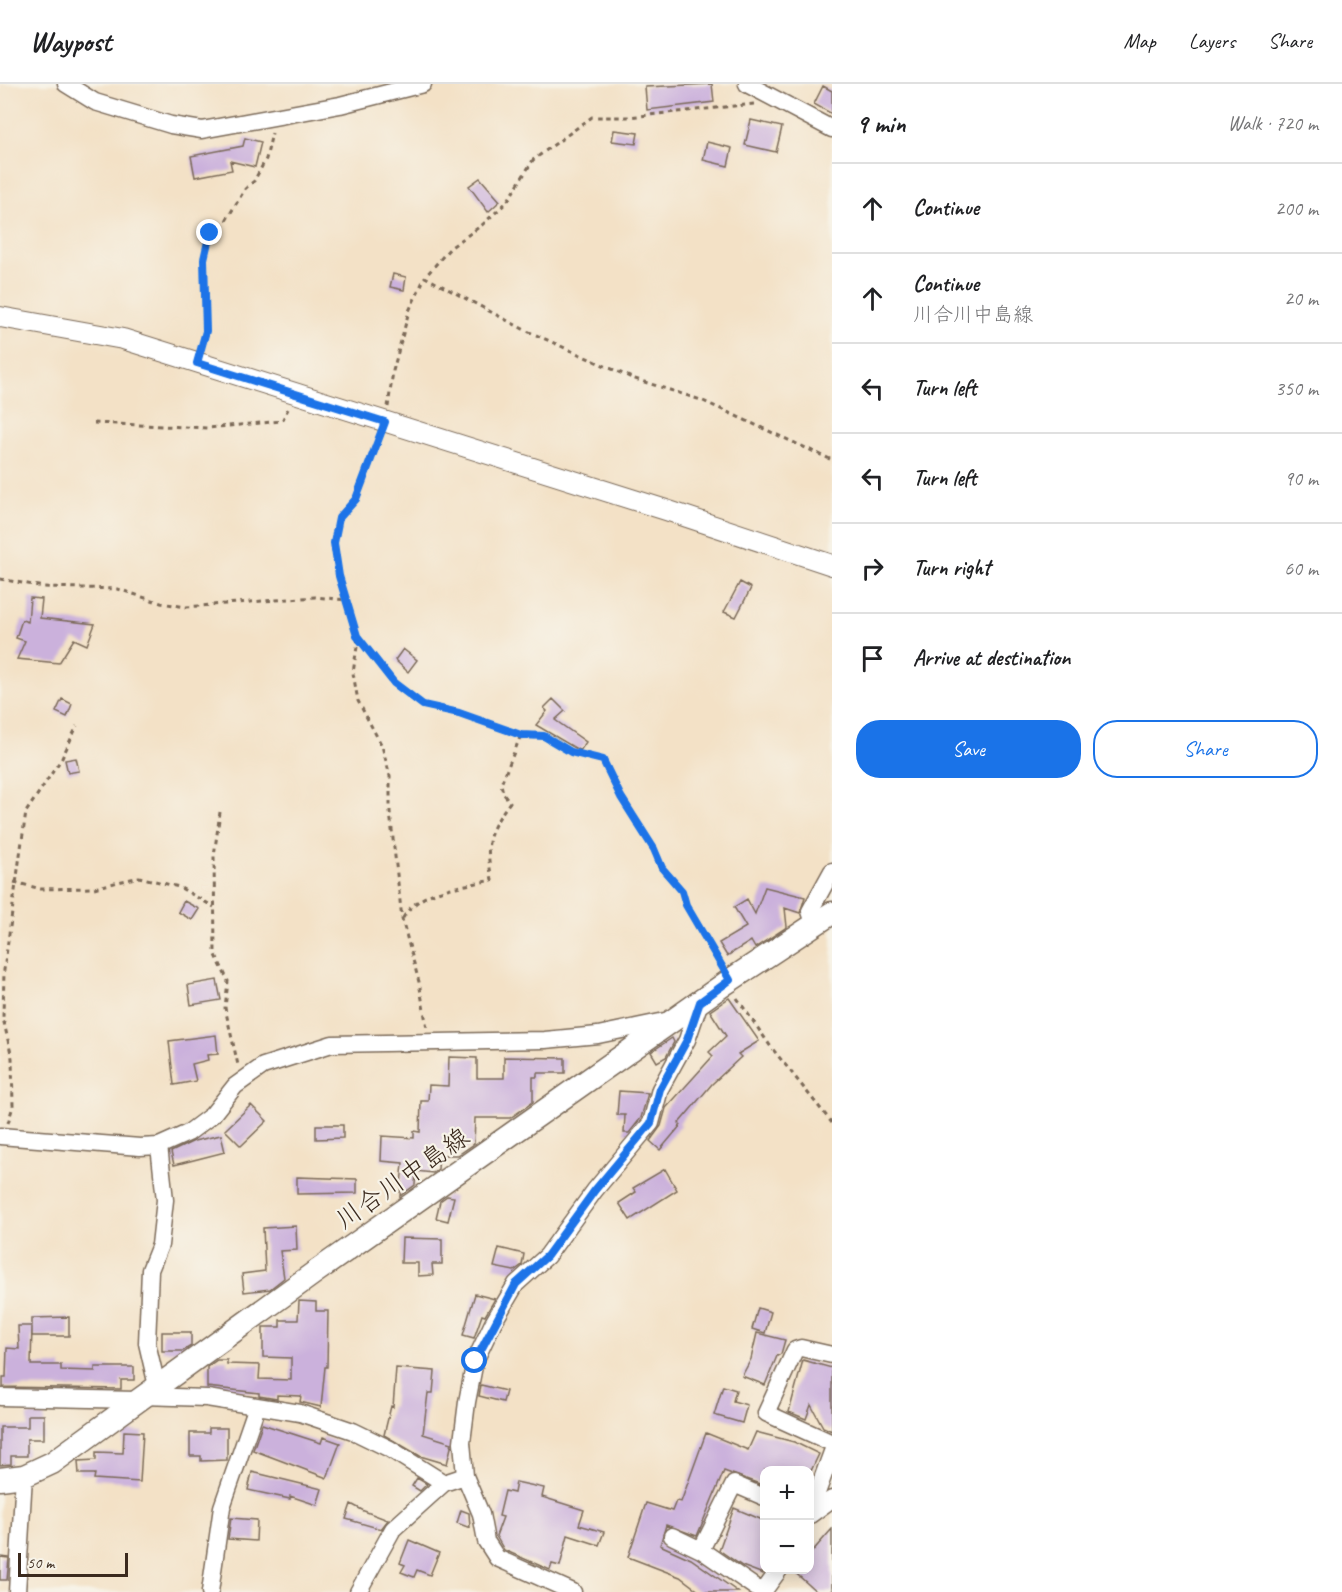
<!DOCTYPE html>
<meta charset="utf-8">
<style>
:root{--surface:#fff;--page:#f6f6f6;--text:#202124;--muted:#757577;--line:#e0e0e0;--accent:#1a73e8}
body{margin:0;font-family:Caveat,"Klee One",sans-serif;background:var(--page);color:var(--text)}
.controls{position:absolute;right:18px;bottom:18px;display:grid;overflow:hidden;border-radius:12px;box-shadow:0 3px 15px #0003}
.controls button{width:54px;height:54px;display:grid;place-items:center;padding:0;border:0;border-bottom:2px solid var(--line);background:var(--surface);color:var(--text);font:30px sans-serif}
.scale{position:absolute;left:18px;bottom:15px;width:110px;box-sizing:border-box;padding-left:6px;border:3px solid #3b2a1e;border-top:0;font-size:16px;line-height:21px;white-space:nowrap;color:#3b2a1e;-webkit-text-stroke:4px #f7f3e8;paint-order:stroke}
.stop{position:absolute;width:18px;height:18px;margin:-14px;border:4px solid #1a73e8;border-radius:50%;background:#fff}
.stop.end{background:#1a73e8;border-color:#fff;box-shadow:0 2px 6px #0008}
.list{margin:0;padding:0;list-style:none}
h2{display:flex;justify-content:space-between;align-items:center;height:78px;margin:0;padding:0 24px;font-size:26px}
h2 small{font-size:20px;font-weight:400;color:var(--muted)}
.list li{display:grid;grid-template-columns:39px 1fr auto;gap:18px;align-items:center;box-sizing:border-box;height:90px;padding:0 24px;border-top:2px solid var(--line)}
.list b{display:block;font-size:22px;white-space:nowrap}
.list p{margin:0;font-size:20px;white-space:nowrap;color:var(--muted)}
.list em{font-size:20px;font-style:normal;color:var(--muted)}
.actions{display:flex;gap:12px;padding:18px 24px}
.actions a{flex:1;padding:14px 0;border:2px solid var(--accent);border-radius:24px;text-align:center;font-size:21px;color:var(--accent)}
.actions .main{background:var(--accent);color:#fff}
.icon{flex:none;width:33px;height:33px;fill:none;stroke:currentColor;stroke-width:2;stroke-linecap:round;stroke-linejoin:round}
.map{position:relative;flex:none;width:832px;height:1508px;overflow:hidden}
header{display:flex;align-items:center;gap:36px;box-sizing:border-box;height:84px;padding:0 30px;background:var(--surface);border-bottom:2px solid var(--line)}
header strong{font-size:28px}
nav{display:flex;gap:33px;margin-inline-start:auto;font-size:21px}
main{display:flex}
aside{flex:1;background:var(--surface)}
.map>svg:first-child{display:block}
.building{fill:#cbb1dc}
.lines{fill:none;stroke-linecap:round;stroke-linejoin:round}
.minor-casing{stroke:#7b6a59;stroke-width:19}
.tertiary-casing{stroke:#7b6a59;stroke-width:22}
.secondary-casing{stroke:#7b6a59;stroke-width:25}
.path{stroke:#7b6a59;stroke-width:3;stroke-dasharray:4.5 4.5;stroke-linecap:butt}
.minor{stroke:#fff;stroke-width:16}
.tertiary{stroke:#fff;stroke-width:20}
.secondary{stroke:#fff;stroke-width:22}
.route{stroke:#1a73e8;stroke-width:8}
.labels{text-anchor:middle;stroke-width:4.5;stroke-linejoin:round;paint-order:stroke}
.street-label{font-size:26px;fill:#3b2a1e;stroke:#f7f3e8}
</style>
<header>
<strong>Waypost</strong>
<nav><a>Map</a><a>Layers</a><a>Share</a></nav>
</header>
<main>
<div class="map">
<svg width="832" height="1508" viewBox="0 0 832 1508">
<rect width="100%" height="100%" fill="#f7f3e8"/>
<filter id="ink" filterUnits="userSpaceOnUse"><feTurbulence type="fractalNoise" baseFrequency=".0167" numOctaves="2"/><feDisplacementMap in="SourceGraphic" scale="12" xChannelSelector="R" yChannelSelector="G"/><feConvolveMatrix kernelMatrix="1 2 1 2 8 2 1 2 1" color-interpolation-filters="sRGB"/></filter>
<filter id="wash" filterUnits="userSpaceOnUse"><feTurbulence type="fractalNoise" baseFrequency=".008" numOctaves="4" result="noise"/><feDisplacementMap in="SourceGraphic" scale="24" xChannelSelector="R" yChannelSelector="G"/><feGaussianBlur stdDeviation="1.35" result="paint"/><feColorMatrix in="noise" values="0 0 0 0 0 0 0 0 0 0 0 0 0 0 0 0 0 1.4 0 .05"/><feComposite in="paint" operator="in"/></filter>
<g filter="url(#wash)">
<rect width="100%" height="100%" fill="#f3e1c6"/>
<g id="blocks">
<path class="building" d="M712,0L714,18L647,26L645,3Z
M823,2L832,7V30L814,20Z
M751,36L782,43L776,68L745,61Z
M614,46L638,49L636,60L612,57Z
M245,54L261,58L255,83L230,77L232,86L195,93L191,72L243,62Z
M707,58L732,64L728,82L703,76Z
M480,94L500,117L488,128L469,102Z
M393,190L406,193L404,206L390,203Z
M740,498L751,504L736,533L724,528Z
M30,514L42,515L40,534L95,540L87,561L74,555L59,579L17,575L25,557L16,554L22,536L28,538Z
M403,565L417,576L408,588L395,576Z
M62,615L72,620L67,633L56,628Z
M553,615L565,627L555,636L586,658L580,667L536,641L547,627L544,624Z
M76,674L79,687L68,689L65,676Z
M765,803L805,813L800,829L785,824L787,843L755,864L751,857L727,872L719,859L746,843L734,823L747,815L755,830Z
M184,817L199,825L192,836L178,828Z
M217,896L221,916L191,921L188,901Z
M729,914L759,957L738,970L741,973L712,1000L679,1039L681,1041L660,1066L650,1057L661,1042L666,1024L713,972L709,968L726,952L710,927Z
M216,951L218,970L207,971L208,976L192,980L196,997L174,1001L169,957Z
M672,954L674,958L666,973L657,978L651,968Z
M449,973L477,974V994H504V973L565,974V989H537V993H533V1018L510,1034H475L474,1060L458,1071H439L438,1085L433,1089L416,1087L415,1101L400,1112L403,1079L381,1077L382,1052L414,1054V1047L420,1048L421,1017H428L429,1001L448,1002Z
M619,1007L648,1009L641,1034L629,1049H624L625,1031H617Z
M251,1021L267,1037L241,1062L225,1046Z
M316,1041H343V1054L316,1055Z
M221,1051L225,1068L174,1081L171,1068L194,1057Z
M665,1085L677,1106L630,1136L619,1119L636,1108L633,1104Z
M297,1093L357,1095V1109L297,1110Z
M447,1112L454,1113L448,1137L436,1134L440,1117Z
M296,1142L297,1166L280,1167L284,1194L270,1205L244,1208L242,1190L265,1187L263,1144Z
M402,1154L442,1155V1180H432L433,1191L418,1192V1179H401Z
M499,1164L524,1170L522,1181L514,1187L494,1183Z
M475,1210L495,1215L485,1232L482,1231L474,1254L463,1251Z
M299,1217L316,1218V1227H328L327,1283H325L321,1323L300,1318L301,1312L277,1311V1315L259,1312V1309L207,1303V1283L217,1276H227V1280L260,1281L259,1295L291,1296V1274L263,1273V1243H280V1236H298Z
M758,1224L771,1228L765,1249L752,1245Z
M69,1233V1252H32V1243L31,1281H61V1286L95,1287V1283H134V1296H121V1305L3,1303V1293H6L7,1264L19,1265L18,1242H32V1234Z
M162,1248H191V1262L183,1267H162Z
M757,1249L785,1256L781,1270L777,1272L765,1301L742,1292L751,1275Z
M803,1276L832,1284V1347L823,1343L811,1321L806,1335L789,1328Z
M396,1284L435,1287L433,1309H428L423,1350L452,1359L447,1380L420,1372L384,1351L391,1322L393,1323Z
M481,1301L506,1307L503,1318L479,1312Z
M723,1302L736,1306L733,1317L747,1321L742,1339L714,1331Z
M28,1331H44V1355H27V1372H11V1380L0,1381V1343H28Z
M262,1340L321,1359L323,1353L340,1359L327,1394L253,1366Z
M209,1344H227V1376L201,1377V1372H190V1349H209Z
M124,1347L143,1348L140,1398L94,1395L95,1390H79L78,1377L96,1376V1368L123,1369Z
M756,1348L794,1358L819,1370L810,1389V1386H765V1402L724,1387L697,1452L666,1441L660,1461L691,1475L738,1508H700L680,1493L628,1473L646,1419L672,1427L676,1417L681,1418L706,1349L748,1366Z
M252,1388L322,1405L317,1421L290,1412V1415L248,1406Z
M417,1394L427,1400L420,1407L412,1402Z
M516,1398L544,1404L542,1413L584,1426L579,1441L604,1448L599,1461L568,1451L560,1482L552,1480L550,1486L504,1466L496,1452L503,1433L499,1432L505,1407L514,1409Z
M351,1420L364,1427L388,1436L381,1445L346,1435Z
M734,1424L765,1437L763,1490L742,1482L719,1466Z
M461,1426L469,1429L470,1444L457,1439Z
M231,1434L257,1436L256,1457L228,1455Z
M832,1445V1508H817L791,1485H810V1470Z
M409,1456L439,1469L430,1491L417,1486L414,1493L401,1488L405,1481L400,1479Z
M0,1473L9,1474L7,1496H0Z"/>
</g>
</g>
<g filter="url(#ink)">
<use href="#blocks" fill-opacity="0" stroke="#7b6a59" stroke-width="1.5"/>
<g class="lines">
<g class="minor-casing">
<path id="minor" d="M66,0L95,18L171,41L202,46L340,21L423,0
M747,0L832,45
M814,840L810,827L832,787
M0,1052L140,1063L159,1062L188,1049L212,1031L235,1002L263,982L332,960L545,956L598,951L665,937
M832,1271L801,1264L795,1266L766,1329L832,1359
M157,1302L147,1259L150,1186L160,1161L165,1116L159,1062
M142,1312L207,1314L300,1329L353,1347L390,1365L444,1399
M0,1313L136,1316
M465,1392L462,1358L467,1318L475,1277L493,1239L516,1200L547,1172L595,1106L651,1039L660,1005L687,956L700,918
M810,1428L832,1368
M810,1431L832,1415
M672,1452L701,1466L762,1508
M701,1466L734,1400L764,1413
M17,1508L24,1392
M210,1508L222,1423L257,1322
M358,1508L393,1445L444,1399L465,1392L481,1430L486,1457L497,1474L573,1508
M763,1508L779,1486"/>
</g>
<g class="tertiary-casing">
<path id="tertiary" d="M0,233L123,255L666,426L832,481"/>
</g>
<g class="secondary-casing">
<path id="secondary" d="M0,1395L24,1392L52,1379L314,1189L726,899L832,829"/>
</g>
<path class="path" d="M754,20L629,33H592L533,76L507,118L482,141L450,164L425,193L525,246L632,294L701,316L832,376
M202,262L206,247L204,175L210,149L224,140L245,105L254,97L266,75L272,49
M388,323L393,287L409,227L425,193
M94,339L208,344L282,337L288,325
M379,352L356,415L339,434L334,459L339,492L358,556L353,589L358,617L382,662L390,692V728L402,835L419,898L427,944
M0,495L44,503L118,505L161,519L186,523L315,513L347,516
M357,553L394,599L423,621L459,629L521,651L544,652L571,667L603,676L621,713L654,765L661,784L682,807L686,821L722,881
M220,728L214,772L215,869L228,897L225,924L238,981
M14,798L41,805L94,804L139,793L179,803L214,823
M403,834C420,804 462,803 492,796C485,758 487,749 510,718L503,709L501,700L521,651
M737,914L771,963L832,1039
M8,1039L13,1022L12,974L3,934L4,886L26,728L62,674L77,642"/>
<use href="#minor" class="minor"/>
<use href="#tertiary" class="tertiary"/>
<use href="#secondary" class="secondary"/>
</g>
</g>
<g class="lines" filter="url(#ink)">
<path class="route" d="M210,149L204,175L206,247L197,279L385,338L356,415L339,434L334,459L339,492L357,552L394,599L423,621L459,629L521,651L544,652L571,668L603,676L621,713L654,765L662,784L682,807L686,821L730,896L700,918L687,956L660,1005L651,1039L595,1106L547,1172L516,1200L475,1277"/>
</g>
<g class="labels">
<g class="street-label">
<text transform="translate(402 1094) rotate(-35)" y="9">川合川中島線</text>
</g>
</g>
</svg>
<div class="controls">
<button>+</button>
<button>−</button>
</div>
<div class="scale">50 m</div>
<div class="stop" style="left:475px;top:1277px"></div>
<div class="stop end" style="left:210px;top:149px"></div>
</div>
<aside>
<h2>9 min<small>Walk · 720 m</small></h2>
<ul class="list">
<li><svg class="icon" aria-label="ahead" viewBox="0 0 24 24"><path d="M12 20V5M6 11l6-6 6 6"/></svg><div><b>Continue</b></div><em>200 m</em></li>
<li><svg class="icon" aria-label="ahead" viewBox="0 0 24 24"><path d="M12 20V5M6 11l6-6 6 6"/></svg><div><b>Continue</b><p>川合川中島線</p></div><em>20 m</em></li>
<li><svg class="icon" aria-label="left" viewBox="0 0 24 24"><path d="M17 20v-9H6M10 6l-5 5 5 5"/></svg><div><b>Turn left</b></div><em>350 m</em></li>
<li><svg class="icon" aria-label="left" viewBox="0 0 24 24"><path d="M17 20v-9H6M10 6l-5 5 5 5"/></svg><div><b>Turn left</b></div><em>90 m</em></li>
<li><svg class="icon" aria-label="right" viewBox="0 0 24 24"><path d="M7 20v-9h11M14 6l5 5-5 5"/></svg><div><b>Turn right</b></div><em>60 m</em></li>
<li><svg class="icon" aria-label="arrive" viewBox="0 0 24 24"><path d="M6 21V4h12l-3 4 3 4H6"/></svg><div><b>Arrive at destination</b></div></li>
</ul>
<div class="actions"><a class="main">Save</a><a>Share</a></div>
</aside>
</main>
